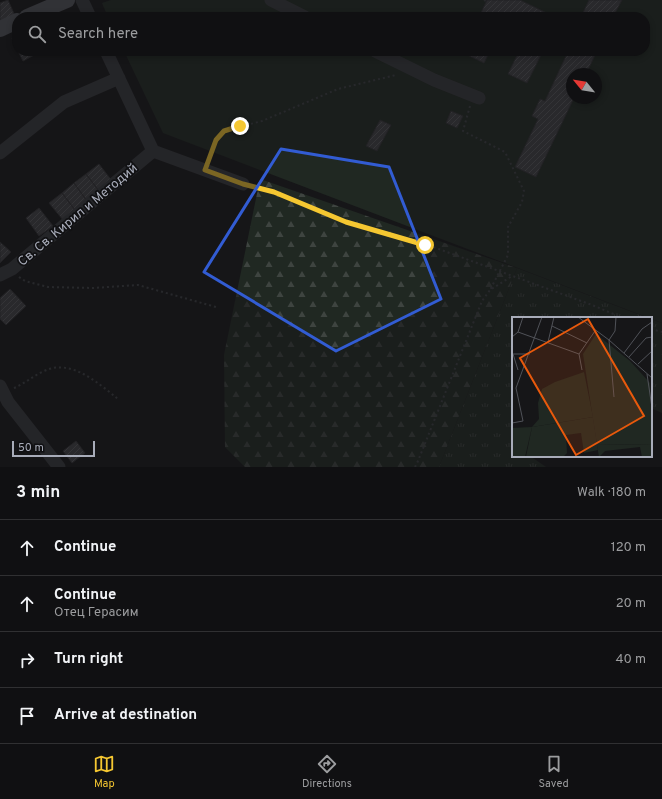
<!DOCTYPE html>
<meta charset="utf-8">
<style>
:root{--surface:#101012;--page:#1e1e20;--text:#f1f3f6;--muted:#9c9d9f;--line:#303032;--accent:#f5c731}
body{margin:0;font-family:Overpass,sans-serif;background:var(--page);color:var(--text)}
.compass{position:absolute;left:566px;top:68px;width:36px;height:36px;border-radius:50%;background:var(--surface);box-shadow:0 2px 6px #0003;rotate:300deg}
.scale{position:absolute;left:12px;bottom:10px;width:83px;box-sizing:border-box;padding-left:4px;border:2px solid #a8acb9;border-top:0;font-size:11px;line-height:14px;white-space:nowrap;color:#a8acb9;-webkit-text-stroke:3px #111113;paint-order:stroke}
.stop{position:absolute;width:12px;height:12px;margin:-9px;border:3px solid #f5c731;border-radius:50%;background:#fff}
.stop.end{background:#f5c731;border-color:#fff;box-shadow:0 1px 4px #0008}
.list{margin:0;padding:0;list-style:none}
h2{display:flex;justify-content:space-between;align-items:center;height:52px;margin:0;padding:0 16px;font-size:17px}
h2 small{font-size:13px;font-weight:400;color:var(--muted)}
.list li{display:grid;grid-template-columns:26px 1fr auto;gap:12px;align-items:center;box-sizing:border-box;height:56px;padding:0 16px;border-top:1px solid var(--line)}
.list b{display:block;font-size:15px;white-space:nowrap}
.list p{margin:0;font-size:13px;white-space:nowrap;color:var(--muted)}
.list em{font-size:13px;font-style:normal;color:var(--muted)}
.icon{flex:none;width:22px;height:22px;fill:none;stroke:currentColor;stroke-width:2;stroke-linecap:round;stroke-linejoin:round}
.map{position:relative;flex:none;width:662px;height:467px;overflow:hidden}
.search{position:absolute;background:var(--surface);box-shadow:0 2px 6px #0003;left:12px;right:12px;top:12px;height:44px;display:flex;align-items:center;gap:10px;box-sizing:border-box;padding:0 14px;border-radius:16px;color:var(--muted);font-size:15px}
.sheet{height:276px;background:var(--surface)}
nav{display:flex;justify-content:space-around;align-items:center;box-sizing:border-box;height:56px;border-top:1px solid var(--line);background:var(--surface);font-size:11px;color:var(--muted)}
nav a{display:grid;justify-items:center;gap:2px}
nav .on{color:var(--accent)}
.map>svg:first-child{display:block}
.grass{fill:url(#grass-tufts)}
.forest{fill:url(#forest-firs)}
.park{fill:#202822;fill-rule:evenodd}
.building{fill:url(#building-hatch);stroke:#313034}
.lines{fill:none;stroke-linecap:round;stroke-linejoin:round}
.path{stroke:#3d3f44;stroke-width:2;stroke-dasharray:2 3;stroke-linecap:butt}
.minor{stroke:#37383d;stroke-width:13}
.major{stroke:#53545c;stroke-width:16}
.route{stroke:#f5c731;stroke-width:5}
.marked{fill:none;stroke:#325cd3;stroke-width:3;stroke-linejoin:round}
.labels{text-anchor:middle;stroke-width:3.5;stroke-linejoin:round;paint-order:stroke}
.street-label{font-size:13px;fill:#a8acb9;stroke:#111113}
.inset-road{fill:none;stroke:#505258;stroke-width:1}
.view{fill:#e8590c;fill-opacity:0.15;stroke:#e8590c;stroke-width:2}
.inset-edge{fill:none;stroke:#a8acb9;stroke-width:2}
</style>
<div class="map">
<svg width="662" height="467" viewBox="0 0 662 467">
<defs>
<pattern id="grass-tufts" width="24" height="20" patternUnits="userSpaceOnUse"><rect width="24" height="20" fill="#202822"/><path d="M3 7l-1-3M5 7V3M7 7l1-3M15 17l-1-3M17 17v-4M19 17l1-3" fill="none" stroke="#3e4440"/></pattern>
<pattern id="forest-firs" width="22" height="20" patternUnits="userSpaceOnUse"><rect width="22" height="20" fill="#202822"/><path d="M5 1l3.5 6h-7zM16 11l3.5 6h-7z" fill="#3e4440"/></pattern>
<pattern id="building-hatch" width="6" height="6" patternUnits="userSpaceOnUse"><rect width="6" height="6" fill="#414145"/><path d="M-1 1l2-2M0 6l6-6M5 7l2-2" fill="none" stroke="#5a5a5e"/></pattern>
</defs>
<rect width="100%" height="100%" fill="#161618"/>
<path class="grass" d="M517,268L648,318H513V456H530L546,467H439Z
M651,319L662,323V413L651,408Z"/>
<path class="forest" d="M260,179L517,268L439,467H245L225,447L224,355Z"/>
<path class="park" d="M111,0H662V323L163,133L124,51H645V17H108L102,3ZM572,74H596V98H572Z"/>
<path class="building" d="M8,0L15,16L0,23V3Z
M487,0H520L555,17H479Z
M589,0H622L613,17H581Z
M17,35V49L12,38Z
M18,51H34L36,54L23,61Z
M459,51H490L484,63Z
M519,51H543L527,83L508,74Z
M556,51H597L586,74H572V98H574L536,177L515,167L538,119L532,116L540,99L545,101L566,56Z
M451,111L463,116L457,128L446,123Z
M380,120L391,125L377,151L366,146Z
M99,164L112,181L99,191L86,174Z
M86,174L99,191L87,201L74,183Z
M74,183L87,201L75,210L62,193Z
M62,193L75,210L63,220L49,203Z
M39,208L53,226L39,236L26,218Z
M0,242L11,252L0,263Z
M10,289L26,306L6,325L0,319V298Z
M76,441L85,453L72,463L63,451Z"/>
<g class="lines">
<path class="path" d="M484,0L486,1
M470,106L463,131L505,152L524,191L522,202L508,227V255L490,290
M209,159L214,145L224,131L262,121L338,89L396,75
M254,186L274,192L346,222L414,240L592,305L623,318
M19,277L25,281L48,287L93,288L138,285L216,307
M651,329L662,332
M14,388C24,384 33,376 44,371C71,358 98,383 118,399
M415,467L418,461L482,301L490,290L512,276"/>
<path class="minor" d="M82,0L90,17
M271,0L305,17
M106,51L153,151L243,184
M375,51L434,80L479,98
M0,153L64,102L119,78
M0,275L12,269L153,151
M0,386L8,402L59,467"/>
<path class="major" d="M27,17L67,0
M0,29L17,21"/>
</g>
<g class="lines">
<path class="route" d="M240,126L224,131L216,140L205,170L243,184L274,192L346,222L425,245"/>
</g>
<path d="M0 0H662V467H0ZM281,149L389,167L441,299L336,351L204,272Z" fill="#161618" fill-opacity=".55" fill-rule="evenodd"/>
<path class="marked" d="M281,149L389,167L441,299L336,351L204,272Z"/>
<g class="labels">
<g class="street-label">
<text transform="translate(77 214) rotate(-40)" y="5">Св. Св. Кирил и Методий</text>
</g>
</g>
<g transform="translate(512 317)">
<rect width="140" height="140" fill="#161618"/>
<path d="M81,100L86,133L72,136L69,116L54,118L55,136L51,140H14L20,110Z" fill="#202822"/>
<path d="M72,55L81,100L20,110L27,102L26,86L30,72L43,65ZM140,127V140H130L128,130L93,134L87,140L85,128Z" fill="#202822"/>
<path d="M84,17L118,44L138,66L140,127L85,128L71,37Z" fill="#202822"/>
<path d="M20,110L13,140H0V111Z" fill="#202822"/>
<path class="inset-road" d="M66,0L97,23L140,61M40,9L75,26M6,15L67,37M0,20L6,15L11,0M36,25L42,0M112,36L130,12L140,5M0,37H18M1,37L6,53M117,40L134,21L140,20M126,47L140,34M70,53L67,37L83,14M135,57L140,91M102,80L97,23L103,14L104,0M0,106L11,104L4,71L30,0"/>
<path class="view" d="M76,2L132,99L64,138L8,41Z"/>
<rect width="140" height="140" class="inset-edge"/>
</g>
</svg>
<svg class="compass" viewBox="-18 -18 36 36"><path d="M0-13l5 13h-10z" fill="#e53935"/><path d="M0 13l5-13h-10z" fill="#9c9d9f"/></svg>
<div class="scale">50 m</div>
<div class="stop" style="left:425px;top:245px"></div>
<div class="stop end" style="left:240px;top:126px"></div>
<div class="search"><svg class="icon" aria-label="search" viewBox="0 0 24 24"><circle cx="10" cy="10" r="6"/><path d="M15 15l6 6"/></svg>Search here</div>
</div>
<section class="sheet">
<h2>3 min<small>Walk · 180 m</small></h2>
<ul class="list">
<li><svg class="icon" aria-label="ahead" viewBox="0 0 24 24"><path d="M12 20V5M6 11l6-6 6 6"/></svg><div><b>Continue</b></div><em>120 m</em></li>
<li><svg class="icon" aria-label="ahead" viewBox="0 0 24 24"><path d="M12 20V5M6 11l6-6 6 6"/></svg><div><b>Continue</b><p>Отец Герасим</p></div><em>20 m</em></li>
<li><svg class="icon" aria-label="right" viewBox="0 0 24 24"><path d="M7 20v-9h11M14 6l5 5-5 5"/></svg><div><b>Turn right</b></div><em>40 m</em></li>
<li><svg class="icon" aria-label="arrive" viewBox="0 0 24 24"><path d="M6 21V4h12l-3 4 3 4H6"/></svg><div><b>Arrive at destination</b></div></li>
</ul>
</section>
<nav>
<a class="on"><svg class="icon" aria-label="map" viewBox="0 0 24 24"><path d="M3 6l6-2 6 2 6-2v14l-6 2-6-2-6 2zM9 4v14M15 6v14"/></svg>Map</a>
<a><svg class="icon" aria-label="directions" viewBox="0 0 24 24"><path d="M12 3l9 9-9 9-9-9zM9 14v-3h6M13 9l2 2-2 2"/></svg>Directions</a>
<a><svg class="icon" aria-label="saved" viewBox="0 0 24 24"><path d="M7 4h10v16l-5-4-5 4z"/></svg>Saved</a>
</nav>
